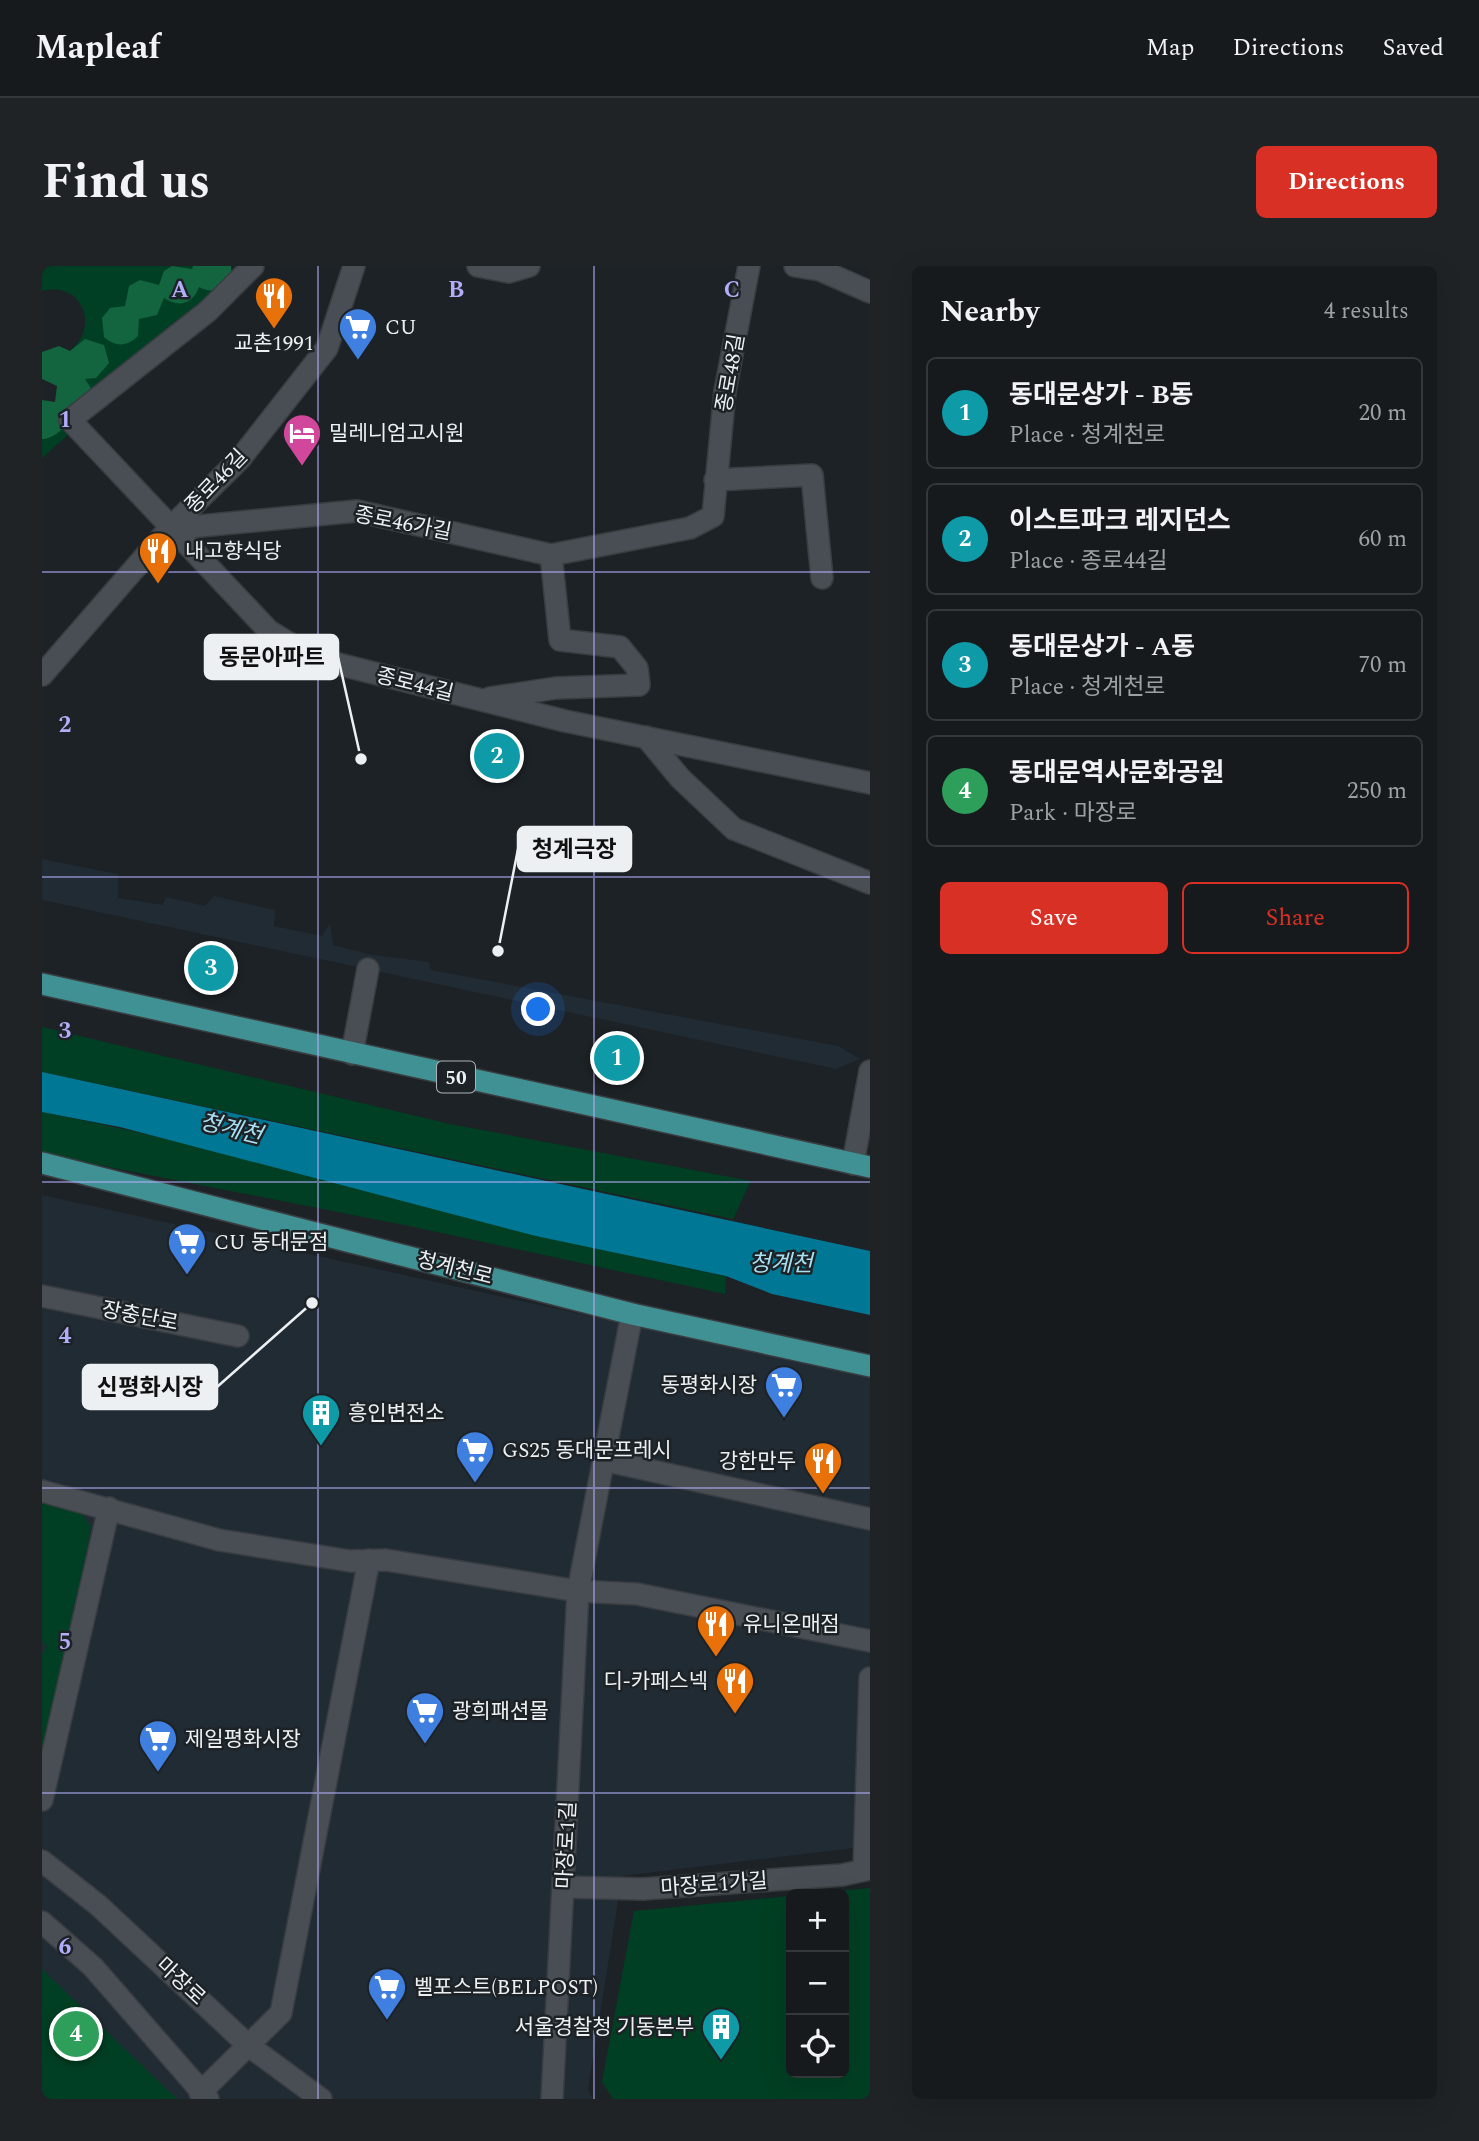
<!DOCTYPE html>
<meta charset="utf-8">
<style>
:root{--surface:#161a1c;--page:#1f2325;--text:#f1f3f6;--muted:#9ea1a3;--line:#35383b;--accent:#d93025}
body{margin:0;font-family:Spectral,"Noto Sans KR",serif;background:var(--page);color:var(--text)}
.controls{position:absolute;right:21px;bottom:21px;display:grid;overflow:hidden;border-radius:10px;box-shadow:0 7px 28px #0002}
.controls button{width:63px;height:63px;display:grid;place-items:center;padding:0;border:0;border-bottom:2px solid var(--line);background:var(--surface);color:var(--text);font:35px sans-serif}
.you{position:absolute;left:497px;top:744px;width:24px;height:24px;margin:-18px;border:5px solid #fff;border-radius:50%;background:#1a73e8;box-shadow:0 0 0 10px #1a73e833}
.badge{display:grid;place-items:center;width:46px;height:46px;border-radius:50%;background:var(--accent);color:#fff;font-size:23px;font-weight:700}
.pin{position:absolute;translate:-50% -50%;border:4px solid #fff;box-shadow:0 2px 7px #0006}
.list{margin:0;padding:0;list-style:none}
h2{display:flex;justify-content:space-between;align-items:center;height:91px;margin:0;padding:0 28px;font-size:30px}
h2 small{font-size:23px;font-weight:400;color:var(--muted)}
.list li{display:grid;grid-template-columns:46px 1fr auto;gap:21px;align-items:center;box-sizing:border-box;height:112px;margin:0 14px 14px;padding:0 14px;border:2px solid var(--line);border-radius:10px}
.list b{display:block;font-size:26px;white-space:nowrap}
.list p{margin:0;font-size:23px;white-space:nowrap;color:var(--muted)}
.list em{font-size:23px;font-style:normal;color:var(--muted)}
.actions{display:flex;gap:14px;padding:21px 28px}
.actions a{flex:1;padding:16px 0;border:2px solid var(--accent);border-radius:10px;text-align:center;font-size:24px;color:var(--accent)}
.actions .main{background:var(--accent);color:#fff}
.icon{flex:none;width:38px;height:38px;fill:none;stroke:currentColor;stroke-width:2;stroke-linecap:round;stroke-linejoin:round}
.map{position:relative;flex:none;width:828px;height:1833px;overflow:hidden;border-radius:10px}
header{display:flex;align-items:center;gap:42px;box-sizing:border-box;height:98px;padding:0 35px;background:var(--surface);border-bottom:2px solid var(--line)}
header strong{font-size:33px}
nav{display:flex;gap:38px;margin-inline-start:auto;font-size:24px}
.intro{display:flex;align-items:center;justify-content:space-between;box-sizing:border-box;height:168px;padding:0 42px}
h1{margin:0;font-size:49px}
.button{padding:18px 32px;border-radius:10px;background:var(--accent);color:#fff;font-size:24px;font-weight:700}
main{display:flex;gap:42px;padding:0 42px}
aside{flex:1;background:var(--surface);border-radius:10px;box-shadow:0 7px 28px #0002}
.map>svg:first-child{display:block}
.built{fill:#212b34}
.green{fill:#003f23}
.forest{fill:#12653e}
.water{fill:#007895}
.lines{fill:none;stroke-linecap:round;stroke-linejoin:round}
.street-casing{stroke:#393d41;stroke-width:24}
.secondary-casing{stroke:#393d41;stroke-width:24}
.primary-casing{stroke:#393d41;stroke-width:24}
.street{stroke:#484e53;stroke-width:21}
.secondary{stroke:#484e53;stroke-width:21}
.primary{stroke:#409193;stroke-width:21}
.grid{fill:none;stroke:#b2adf9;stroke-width:2;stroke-opacity:0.55}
.labels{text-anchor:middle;stroke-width:5;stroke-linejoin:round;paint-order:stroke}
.shield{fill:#1d2226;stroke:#aeb2b6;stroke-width:2}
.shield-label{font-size:19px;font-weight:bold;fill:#ecf0f3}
.poi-label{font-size:21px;fill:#ecf0f3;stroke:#1d2226;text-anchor:start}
.street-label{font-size:21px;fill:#ecf0f3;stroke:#1d2226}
.water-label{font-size:23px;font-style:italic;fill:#a9dff2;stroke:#1d2226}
.grid-label{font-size:23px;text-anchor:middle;font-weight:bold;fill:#b2adf9;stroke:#1d2226;stroke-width:5;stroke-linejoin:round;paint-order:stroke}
.leader{fill:none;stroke:#ecf0f3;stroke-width:2.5}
.callout-dot{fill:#ecf0f3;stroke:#1d2226;stroke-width:2.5}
.callout{fill:#ecf0f3;stroke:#ecf0f3;stroke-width:2.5}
.callout-label{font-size:23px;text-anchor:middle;font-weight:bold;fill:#111}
</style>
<header>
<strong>Mapleaf</strong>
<nav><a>Map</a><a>Directions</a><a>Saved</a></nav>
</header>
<div class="intro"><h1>Find us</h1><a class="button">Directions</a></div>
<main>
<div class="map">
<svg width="828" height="1833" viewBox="0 0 828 1833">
<rect width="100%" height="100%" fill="#1d2226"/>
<path class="built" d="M0,593L76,608V632L121,639L124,631L163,640L172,630L233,644L232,660L280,670L288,657L291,679L330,689L387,696L389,704L796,780L818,793L794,803L0,634Z
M0,929L828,1112V1580L580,1610L546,1824L551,1833H0Z"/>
<path class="green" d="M0,0H173L181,30L0,192V153L23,133L19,90C61,70 44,14 0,25Z
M0,761L408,858L709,915L691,953L0,806Z
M0,846C230,891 453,965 684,1010L683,1028L367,960L0,888Z
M0,1234L37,1243L49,1261L6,1492L0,1495V1388L5,1380L0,1376Z
M828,1622V1833H571L560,1816L592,1645L749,1630V1807H802V1628H764Z
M0,1703L135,1833H0Z"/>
<path class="forest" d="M130,0L150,3L151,0H189L190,10C179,22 173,29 157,21C151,38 137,42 122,32L115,49L97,53L96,70C85,81 73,81 62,71L60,52L68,42L83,40L87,20L98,14L117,19L122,5Z
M43,73L62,79L67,97L54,112L43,113L52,127C39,141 18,174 0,173V134L13,136L15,120L0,113V86L17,80L28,85Z"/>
<path class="water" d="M0,806L828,985V1049L730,1028L684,1010L494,970L78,861L0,846Z"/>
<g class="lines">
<g class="street-casing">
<path id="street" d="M211,0L166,45L28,154L227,365L272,392L523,455L828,517
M436,0L467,6L487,0
M753,0L778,4L828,26
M673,214L770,209L780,312
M127,263L315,245L509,289L648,262L671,250L683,125L707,0
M0,409L127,263L198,193L285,82L312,0
M448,432L514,422L597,419L595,402L578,381L518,374L509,289
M604,471L638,512L692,563L828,617
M310,788L326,703
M811,898L828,805
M0,1030L196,1070
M561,1194L828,1253
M0,1225L177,1274L308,1295L344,1294L536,1325L595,1328L828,1375
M0,1534L67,1242
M822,1604L828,1412
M522,1621L601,1623L800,1609L828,1603
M158,1827L239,1747L327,1294"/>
</g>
<g class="secondary-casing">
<path id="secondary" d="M0,1595L56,1639L207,1780L279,1833
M0,1656L51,1701L166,1833
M510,1833L536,1325L590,1048"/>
</g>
<g class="primary-casing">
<path id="primary" d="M0,718L828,901
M0,897L590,1048L828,1100"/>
</g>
<use href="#street" class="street"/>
<use href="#secondary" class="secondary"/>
<use href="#primary" class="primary"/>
</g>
<path class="grid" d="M276,0V1833M552,0V1833M0,306H828M0,611H828M0,916H828M0,1222H828M0,1527H828"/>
<defs>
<g id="restaurant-pin" transform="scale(2.0125)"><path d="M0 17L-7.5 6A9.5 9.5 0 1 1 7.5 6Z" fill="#e8710a" stroke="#1d2226"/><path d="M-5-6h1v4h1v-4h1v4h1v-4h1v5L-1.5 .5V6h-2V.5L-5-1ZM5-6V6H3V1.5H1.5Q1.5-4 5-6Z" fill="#fff"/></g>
<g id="supermarket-pin" transform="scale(2.0125)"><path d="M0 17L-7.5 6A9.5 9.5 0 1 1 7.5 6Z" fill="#3f7fe0" stroke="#1d2226"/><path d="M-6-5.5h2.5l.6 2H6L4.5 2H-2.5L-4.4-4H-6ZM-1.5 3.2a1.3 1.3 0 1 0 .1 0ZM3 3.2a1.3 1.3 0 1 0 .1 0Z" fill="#fff"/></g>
<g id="hotel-pin" transform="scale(2.0125)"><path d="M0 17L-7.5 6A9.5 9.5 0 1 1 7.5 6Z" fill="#d1479c" stroke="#1d2226"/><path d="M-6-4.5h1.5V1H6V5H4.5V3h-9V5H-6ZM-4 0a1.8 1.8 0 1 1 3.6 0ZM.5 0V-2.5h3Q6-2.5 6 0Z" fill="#fff"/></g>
<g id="building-pin" transform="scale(2.0125)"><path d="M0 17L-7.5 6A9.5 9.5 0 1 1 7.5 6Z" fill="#0f9aa8" stroke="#1d2226"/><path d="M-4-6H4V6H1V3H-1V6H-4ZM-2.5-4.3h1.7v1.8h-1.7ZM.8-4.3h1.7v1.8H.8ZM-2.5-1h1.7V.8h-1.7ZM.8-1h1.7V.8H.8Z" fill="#fff"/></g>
</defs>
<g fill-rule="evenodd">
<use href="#restaurant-pin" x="232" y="30"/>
<use href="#supermarket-pin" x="316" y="61"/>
<use href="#hotel-pin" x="260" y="167"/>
<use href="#restaurant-pin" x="116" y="285"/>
<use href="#supermarket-pin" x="145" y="976"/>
<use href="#supermarket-pin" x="742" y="1119"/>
<use href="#building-pin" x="279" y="1147"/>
<use href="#supermarket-pin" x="433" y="1184"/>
<use href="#restaurant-pin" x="781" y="1195"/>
<use href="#restaurant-pin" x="674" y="1358"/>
<use href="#restaurant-pin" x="693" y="1415"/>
<use href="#supermarket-pin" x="383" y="1445"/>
<use href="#supermarket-pin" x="116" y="1473"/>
<use href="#supermarket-pin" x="345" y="1721"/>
<use href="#building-pin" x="679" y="1761"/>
</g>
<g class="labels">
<rect class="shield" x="395" y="795.5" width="38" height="31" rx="5"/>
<g class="shield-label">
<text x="414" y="818">50</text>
</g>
<g class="poi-label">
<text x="343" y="68">CU</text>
<text x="232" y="84" text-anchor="middle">교촌1991</text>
<text x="287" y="174">밀레니엄고시원</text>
<text x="143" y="292">내고향식당</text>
<text x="172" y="983">CU 동대문점</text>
<text x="715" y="1126" text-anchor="end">동평화시장</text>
<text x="306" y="1154">흥인변전소</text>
<text x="460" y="1191">GS25 동대문프레시</text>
<text x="754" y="1202" text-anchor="end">강한만두</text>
<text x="701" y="1365">유니온매점</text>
<text x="666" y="1422" text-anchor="end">디-카페스넥</text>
<text x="410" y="1452">광희패션몰</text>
<text x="143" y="1480">제일평화시장</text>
<text x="372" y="1728">벨포스트(BELPOST)</text>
<text x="652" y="1768" text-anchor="end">서울경찰청 기동본부</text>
</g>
<g class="street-label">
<text transform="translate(688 107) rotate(-80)" y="7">종로48길</text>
<text transform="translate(174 215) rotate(-46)" y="7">종로46길</text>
<text transform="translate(361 257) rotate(11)" y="7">종로46가길</text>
<text transform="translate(373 418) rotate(14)" y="7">종로44길</text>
<text transform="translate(413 1002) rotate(14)" y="7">청계천로</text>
<text transform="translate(98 1050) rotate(11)" y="7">장충단로</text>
<text transform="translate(524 1579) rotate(-87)" y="7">마장로1길</text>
<text transform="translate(672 1618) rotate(-4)" y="7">마장로1가길</text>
<text transform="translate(139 1715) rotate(43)" y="7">마장로</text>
</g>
<g class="water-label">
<text transform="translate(189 862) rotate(14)" y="8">청계천</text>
<text x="739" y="1005">청계천</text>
</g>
</g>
<g class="grid-label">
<text x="138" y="31">A</text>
<text x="414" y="31">B</text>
<text x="690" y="31">C</text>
<text x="23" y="161">1</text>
<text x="23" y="466">2</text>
<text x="23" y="772">3</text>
<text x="23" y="1077">4</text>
<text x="23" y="1383">5</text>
<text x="23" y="1688">6</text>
</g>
<path class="leader" d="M319 493L296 391M456 685L476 583M270 1037L175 1121"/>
<g class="callout-dot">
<circle cx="319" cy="493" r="7"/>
<circle cx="456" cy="685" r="7"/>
<circle cx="270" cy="1037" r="7"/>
</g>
<g class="callout">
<rect x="163" y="369" width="133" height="44" rx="7"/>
<rect x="476" y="561" width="113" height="44" rx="7"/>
<rect x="41" y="1099" width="134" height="44" rx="7"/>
</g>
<g class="callout-label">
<text x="230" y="399">동문아파트</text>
<text x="532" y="591">청계극장</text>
<text x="108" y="1129">신평화시장</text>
</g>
</svg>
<div class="controls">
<button>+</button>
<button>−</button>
<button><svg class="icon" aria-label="locate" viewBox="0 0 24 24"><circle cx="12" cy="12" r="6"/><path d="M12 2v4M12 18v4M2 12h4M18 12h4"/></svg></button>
</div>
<div class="you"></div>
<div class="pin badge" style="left:575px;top:792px;background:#0f9aa8">1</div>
<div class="pin badge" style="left:455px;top:490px;background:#0f9aa8">2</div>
<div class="pin badge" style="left:169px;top:702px;background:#0f9aa8">3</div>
<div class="pin badge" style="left:34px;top:1768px;background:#2e9e5b">4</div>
</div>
<aside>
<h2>Nearby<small>4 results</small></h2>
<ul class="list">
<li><span class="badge" style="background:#0f9aa8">1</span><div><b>동대문상가 - B동</b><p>Place · 청계천로</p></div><em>20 m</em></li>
<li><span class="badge" style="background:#0f9aa8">2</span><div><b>이스트파크 레지던스</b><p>Place · 종로44길</p></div><em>60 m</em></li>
<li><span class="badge" style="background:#0f9aa8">3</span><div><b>동대문상가 - A동</b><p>Place · 청계천로</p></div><em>70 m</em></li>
<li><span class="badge" style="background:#2e9e5b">4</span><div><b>동대문역사문화공원</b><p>Park · 마장로</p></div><em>250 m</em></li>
</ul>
<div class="actions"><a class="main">Save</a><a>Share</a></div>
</aside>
</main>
